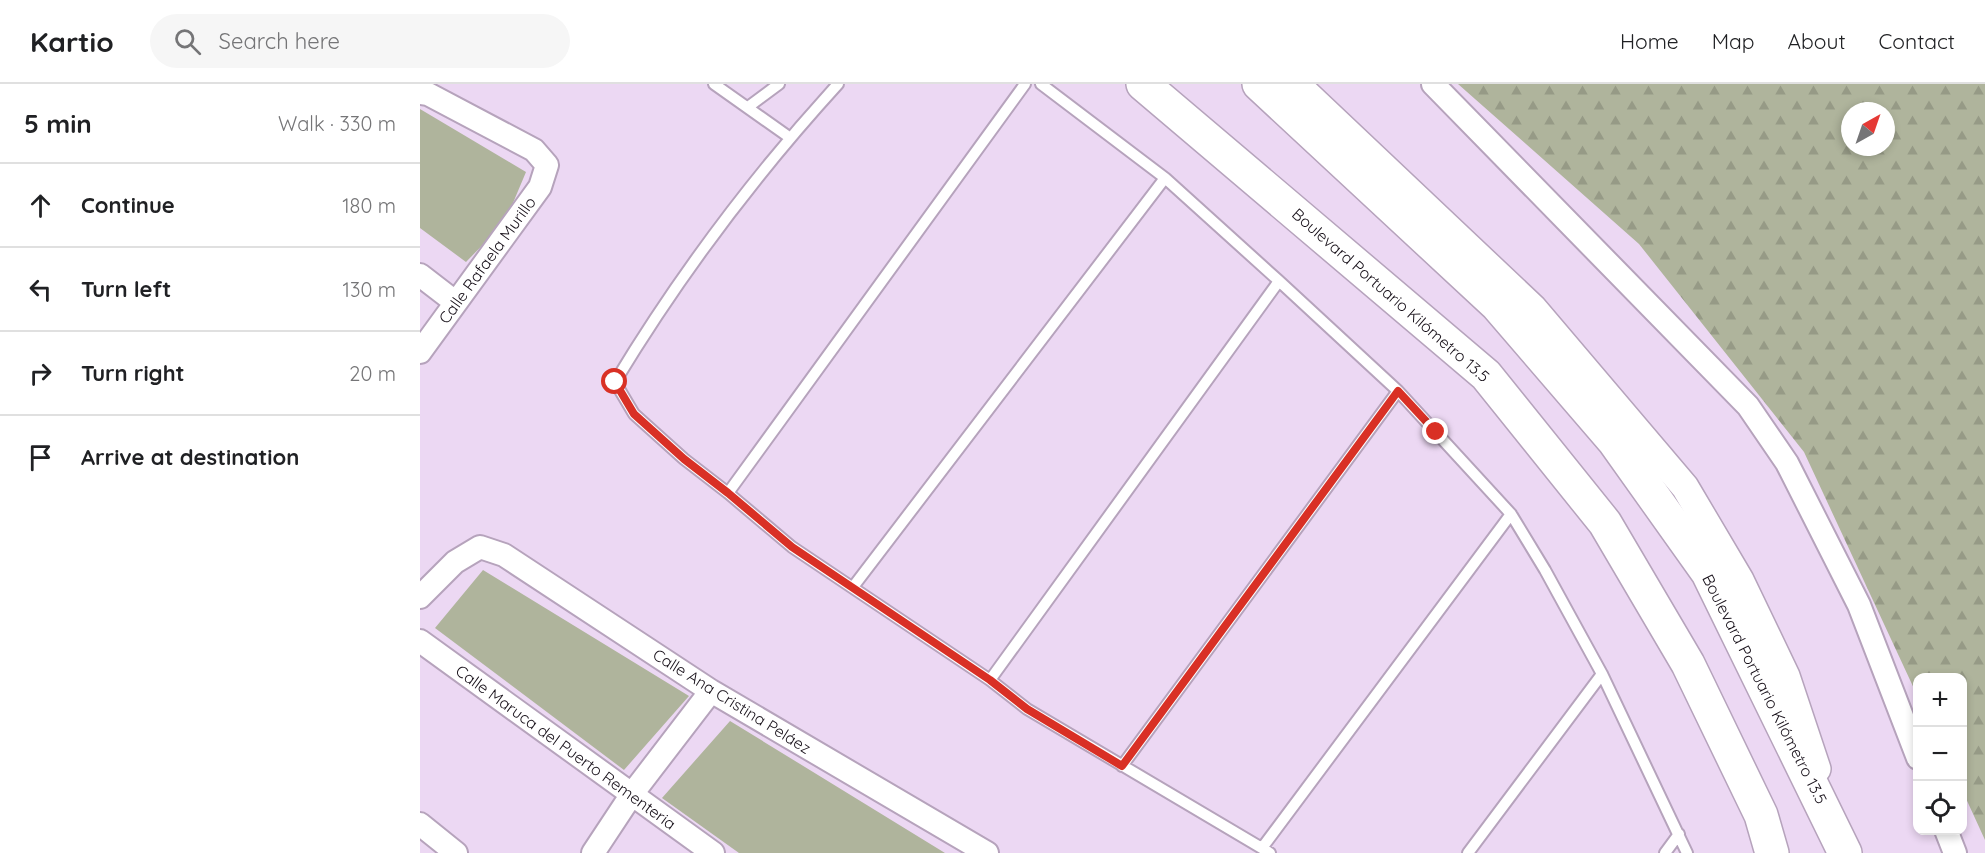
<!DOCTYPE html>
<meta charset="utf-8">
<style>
:root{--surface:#fff;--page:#f6f6f6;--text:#202124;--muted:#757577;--line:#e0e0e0}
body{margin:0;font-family:Quicksand,sans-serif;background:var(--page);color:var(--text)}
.controls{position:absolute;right:18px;bottom:18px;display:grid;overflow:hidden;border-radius:12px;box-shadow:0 3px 9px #0003}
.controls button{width:54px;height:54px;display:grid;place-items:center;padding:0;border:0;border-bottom:2px solid var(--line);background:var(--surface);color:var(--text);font:30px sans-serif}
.compass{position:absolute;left:1421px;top:18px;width:54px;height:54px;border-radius:50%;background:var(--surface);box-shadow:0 3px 9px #0003;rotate:40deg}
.stop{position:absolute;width:18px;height:18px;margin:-14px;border:4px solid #d93025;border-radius:50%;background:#fff}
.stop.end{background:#d93025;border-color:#fff;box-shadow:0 2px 6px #0008}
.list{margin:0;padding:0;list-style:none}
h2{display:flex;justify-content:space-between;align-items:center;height:78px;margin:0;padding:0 24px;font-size:26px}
h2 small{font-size:20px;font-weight:400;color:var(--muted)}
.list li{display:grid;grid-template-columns:39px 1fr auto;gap:18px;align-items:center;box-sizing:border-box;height:84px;padding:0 24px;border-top:2px solid var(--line)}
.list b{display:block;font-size:22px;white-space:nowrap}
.list em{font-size:20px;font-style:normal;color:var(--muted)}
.icon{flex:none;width:33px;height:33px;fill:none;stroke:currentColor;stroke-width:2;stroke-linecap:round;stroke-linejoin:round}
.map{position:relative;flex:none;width:1565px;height:769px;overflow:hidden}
header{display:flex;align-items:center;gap:36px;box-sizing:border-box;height:84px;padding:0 30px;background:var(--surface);border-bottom:2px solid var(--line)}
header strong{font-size:28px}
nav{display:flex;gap:33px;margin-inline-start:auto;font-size:21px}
.search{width:420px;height:54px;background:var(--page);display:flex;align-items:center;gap:15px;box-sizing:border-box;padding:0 21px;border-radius:33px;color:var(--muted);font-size:22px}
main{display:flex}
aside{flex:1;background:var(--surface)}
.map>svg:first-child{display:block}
.forest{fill:url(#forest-firs);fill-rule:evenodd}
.park{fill:#afb49c}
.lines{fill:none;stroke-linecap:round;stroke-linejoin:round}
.service-casing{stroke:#b6a3bc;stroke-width:14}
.minor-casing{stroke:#b6a3bc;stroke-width:26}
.tertiary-casing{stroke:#b6a3bc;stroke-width:30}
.trunk-casing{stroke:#b6a3bc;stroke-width:36}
.service{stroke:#fff;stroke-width:10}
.minor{stroke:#fff;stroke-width:22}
.tertiary{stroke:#fff;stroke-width:27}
.trunk{stroke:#fff;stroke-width:33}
.route{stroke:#d93025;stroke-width:8}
.labels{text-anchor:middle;stroke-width:4.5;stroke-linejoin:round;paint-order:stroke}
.street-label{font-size:16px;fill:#160f18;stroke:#fff}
</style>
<header>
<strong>Kartio</strong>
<div class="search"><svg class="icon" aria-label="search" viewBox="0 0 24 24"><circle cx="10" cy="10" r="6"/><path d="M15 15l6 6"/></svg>Search here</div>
<nav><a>Home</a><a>Map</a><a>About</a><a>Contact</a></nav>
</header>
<main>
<aside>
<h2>5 min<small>Walk · 330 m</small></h2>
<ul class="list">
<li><svg class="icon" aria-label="ahead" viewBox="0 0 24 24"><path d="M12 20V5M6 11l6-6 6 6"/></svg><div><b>Continue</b></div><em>180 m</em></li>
<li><svg class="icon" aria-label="left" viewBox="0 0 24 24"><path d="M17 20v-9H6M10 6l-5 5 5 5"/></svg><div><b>Turn left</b></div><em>130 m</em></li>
<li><svg class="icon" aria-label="right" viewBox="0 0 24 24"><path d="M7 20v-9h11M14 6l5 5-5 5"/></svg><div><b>Turn right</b></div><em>20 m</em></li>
<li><svg class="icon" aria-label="arrive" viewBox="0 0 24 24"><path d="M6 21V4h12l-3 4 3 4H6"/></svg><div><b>Arrive at destination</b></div></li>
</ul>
</aside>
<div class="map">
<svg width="1565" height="769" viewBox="0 0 1565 769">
<defs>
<pattern id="forest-firs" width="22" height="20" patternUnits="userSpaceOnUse" patternTransform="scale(1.5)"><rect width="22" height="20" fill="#afb49c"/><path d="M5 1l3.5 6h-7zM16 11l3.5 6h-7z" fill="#969a86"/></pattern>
</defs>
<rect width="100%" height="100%" fill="#ecd8f3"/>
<path class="forest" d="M1038,0H1565V756L1543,708L1542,594H1498L1497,611L1384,368L1219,160ZM1430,27H1466V63H1430Z"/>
<path class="park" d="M0,25L106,88L85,138L46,178L0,144Z
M63,486L269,612L204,686L15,544Z
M310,637L525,769H319L242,714Z"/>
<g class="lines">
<g class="service-casing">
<path id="service" d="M294,0L369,53
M418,0C335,91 259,192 195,298L214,330L264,375L308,409L372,463L570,596L607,625L850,769
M621,0L745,94L859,197L978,307L1091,430L1125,486L1182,590L1267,769
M328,23L359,0
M308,409L605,0
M433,503L745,94
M570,596L859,197
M702,682L978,307
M842,764L1091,430
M1048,769L1182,590
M1245,769L1259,750"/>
</g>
<g class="minor-casing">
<path id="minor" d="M1013,0L1328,322L1367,379L1439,521L1498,674
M0,9L8,10L114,66L127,81L120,103L0,268
M0,191L35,218
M0,513L35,478L60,463L84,471L291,607L567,769
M0,557L293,769
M0,740L36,769
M1526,746L1535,769
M173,769L212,710L291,607"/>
</g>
<g class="tertiary-casing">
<path id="tertiary" d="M876,0L1113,224L1265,403L1320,496L1366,592L1397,685"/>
</g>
<g class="trunk-casing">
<path id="trunk" d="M723,0L1066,291L1185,439L1268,580L1341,731L1352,769
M839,0L1077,221L1194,357L1288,489L1425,769"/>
</g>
<use href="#service" class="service"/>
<use href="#minor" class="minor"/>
<use href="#tertiary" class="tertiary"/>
<use href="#trunk" class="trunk"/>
</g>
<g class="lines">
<path class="route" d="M195,298L214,330L264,375L308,409L372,463L570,596L607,625L702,682L978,307L1016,348"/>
</g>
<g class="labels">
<g class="street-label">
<text transform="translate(67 176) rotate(-54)" y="6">Calle Rafaela Murillo</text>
<text transform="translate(971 211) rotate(41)" y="6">Boulevard Portuario Kilómetro 13.5</text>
<text transform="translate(1345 605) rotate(63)" y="6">Boulevard Portuario Kilómetro 13.5</text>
<text transform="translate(312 617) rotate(32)" y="6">Calle Ana Cristina Peláez</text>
<text transform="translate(146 663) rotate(36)" y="6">Calle Maruca del Puerto Rementeria</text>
</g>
</g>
</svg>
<div class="controls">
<button>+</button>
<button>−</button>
<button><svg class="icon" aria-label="locate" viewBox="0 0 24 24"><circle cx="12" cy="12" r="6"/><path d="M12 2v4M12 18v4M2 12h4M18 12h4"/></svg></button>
</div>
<svg class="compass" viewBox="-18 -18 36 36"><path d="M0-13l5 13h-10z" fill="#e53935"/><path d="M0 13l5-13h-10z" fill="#757577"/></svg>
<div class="stop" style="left:195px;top:298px"></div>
<div class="stop end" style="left:1016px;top:348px"></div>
</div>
</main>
